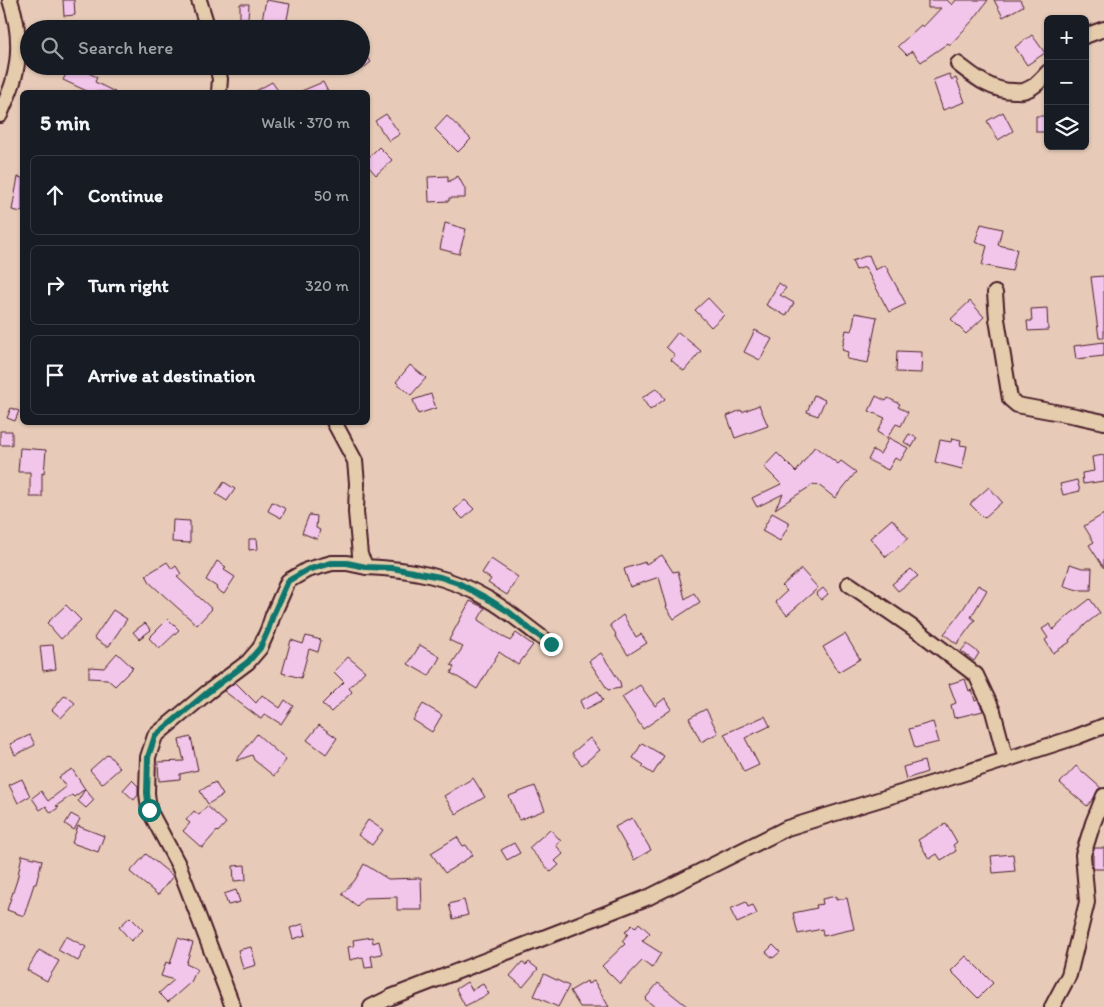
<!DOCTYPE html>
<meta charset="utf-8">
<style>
:root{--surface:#171b24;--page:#242831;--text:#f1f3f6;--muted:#9ea1a6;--line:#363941}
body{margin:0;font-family:Itim,sans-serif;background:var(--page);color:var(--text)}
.controls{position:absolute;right:15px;top:15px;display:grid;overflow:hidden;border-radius:8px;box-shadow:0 1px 4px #0004}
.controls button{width:45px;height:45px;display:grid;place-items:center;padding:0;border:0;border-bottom:1px solid var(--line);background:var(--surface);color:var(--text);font:25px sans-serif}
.stop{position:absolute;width:15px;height:15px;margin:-11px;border:4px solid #0f766e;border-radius:50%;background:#fff}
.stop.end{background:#0f766e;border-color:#fff;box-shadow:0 1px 5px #0008}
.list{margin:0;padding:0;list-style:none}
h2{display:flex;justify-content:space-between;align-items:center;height:65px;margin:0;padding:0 20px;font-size:21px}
h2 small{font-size:16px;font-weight:400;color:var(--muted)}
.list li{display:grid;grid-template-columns:32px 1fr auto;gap:15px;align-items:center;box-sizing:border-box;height:80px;margin:0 10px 10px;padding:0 10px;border:1px solid var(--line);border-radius:8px}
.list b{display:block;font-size:19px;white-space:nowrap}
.list em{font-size:16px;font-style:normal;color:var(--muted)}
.icon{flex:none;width:28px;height:28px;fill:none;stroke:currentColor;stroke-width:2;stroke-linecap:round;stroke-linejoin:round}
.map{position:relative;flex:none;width:1104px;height:1007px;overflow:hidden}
.search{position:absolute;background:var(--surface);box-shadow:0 1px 4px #0004;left:20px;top:20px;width:350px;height:55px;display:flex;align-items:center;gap:12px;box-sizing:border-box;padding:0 18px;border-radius:28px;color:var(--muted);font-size:19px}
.panel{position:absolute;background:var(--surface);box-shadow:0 1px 4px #0004;left:20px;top:90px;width:350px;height:335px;border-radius:8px}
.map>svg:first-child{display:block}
.building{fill:#f2c5ea;stroke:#4a1f2b}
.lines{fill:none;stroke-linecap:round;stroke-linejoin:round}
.minor-casing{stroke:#4a1f2b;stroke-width:18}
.minor{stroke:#e4ccac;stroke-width:14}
.route{stroke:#0f766e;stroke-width:6}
</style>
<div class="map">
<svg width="1104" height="1007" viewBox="0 0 1104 1007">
<rect width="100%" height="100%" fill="#e7cbb8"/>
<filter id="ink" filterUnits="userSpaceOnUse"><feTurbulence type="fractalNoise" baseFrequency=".02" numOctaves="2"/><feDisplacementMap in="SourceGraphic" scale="10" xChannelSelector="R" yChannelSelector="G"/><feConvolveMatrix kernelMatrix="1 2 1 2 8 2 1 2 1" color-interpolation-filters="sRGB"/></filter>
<g filter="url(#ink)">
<path class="building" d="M63,0H74L75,15L64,16Z
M266,0L290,4L286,24L262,20Z
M928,0H947L952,5L956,0H988L974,19L950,45L948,43L921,62L912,51L907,55L898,46L921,25L923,27L941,8H928Z
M994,0H1020L1023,6L1003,17Z
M240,4H249L248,18H240Z
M1032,35L1045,53L1027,65L1015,47Z
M361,51L371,62L361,70Z
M70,66H74L97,77L95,82L115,92H89L63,80Z
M949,74L952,80L956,78L965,102L943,110L933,80Z
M272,82L279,92H254Z
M323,82L328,92H299Z
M1003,112L1013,131L998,140L987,121Z
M386,114L400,134L389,141L375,121Z
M447,116L471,139L458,152L435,129Z
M1036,116H1048V132H1036Z
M379,147L392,160L376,175L368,166V158Z
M448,176V182L458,176L465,189V198H449V201L429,202L428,177Z
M18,177L22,178V212L12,210Z
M445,223L466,229L459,254L440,249Z
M981,224L1002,229L998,245L1017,249L1012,271L982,265L987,246L975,242Z
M869,255L875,270L885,265L906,304L889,312L865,267L856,270L852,261Z
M1104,276V338H1099L1091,277Z
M779,283L786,288L780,295L794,303L786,316L766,305Z
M708,298L724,315L711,327L695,310Z
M970,301L984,317L966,334L951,319Z
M1047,308L1048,330L1028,331L1027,321H1032L1031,309Z
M855,313L877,317L868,363L847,359L848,352L842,350L846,330L852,331Z
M755,330L772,339L760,360L744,352Z
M678,332L701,351L684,371L671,360L675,355L666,347Z
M1104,342V356L1076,359L1074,346Z
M897,351L922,352L921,373L896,372Z
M410,365L426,378L411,395L396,382Z
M657,388L665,399L650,410L642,398Z
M431,394L436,408L418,414L413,400Z
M814,395L825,400L818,416L807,412Z
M876,396L886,401L888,398L900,404L898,407L908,412L901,426L896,424L887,438L877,432L885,418L869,411Z
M759,405L768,426L735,438L727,416L741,410L742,412Z
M11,408L19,411L15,421L7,418Z
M0,431H12V445H0Z
M909,434L917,438L912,447L904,442Z
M889,438L908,448L900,461L895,458L888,470L868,460L873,450L880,454Z
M952,438L961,440L960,445L967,446L962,469L935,462L940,440L951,442Z
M815,446L838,464L841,461L856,472L835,498L817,484L816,485L814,484L775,509L783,494L757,507L752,498L781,484L764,467L777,453L796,472Z
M20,448L46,450L44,474L42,473V497H30V472H18Z
M1104,455V481L1083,484L1082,473L1094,471L1092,457Z
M1077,480L1080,491L1063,495L1060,484Z
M224,482L235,489L227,501L216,494Z
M989,487L1002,502L984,518L970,504Z
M465,500L474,509L463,519L454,510Z
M272,502L286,509L281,518L268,511Z
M772,513L790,523L780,541L762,531Z
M1104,514V568L1089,545L1094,542L1084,526Z
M309,515L317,516L316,528L320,530L317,539L302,533Z
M892,519L908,538L886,557L870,538Z
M173,520L190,521V543L172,542Z
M249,539H257L258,549L249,550Z
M662,555L673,572L678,571L685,599L694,593L700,602L674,619L666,607L667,606L659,577L630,587L624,569L645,562L646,564Z
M491,559L518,577L507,595L488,583L491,579L482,573Z
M217,561L226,567L224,570L235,577L224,594L216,589L217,587L206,580Z
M167,562L172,569L176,566L181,574L177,577L212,609L197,625L151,584L146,575Z
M1070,564L1082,568H1092L1091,590H1078L1064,586Z
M801,569L818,588L787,615L775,602L787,591L782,586Z
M911,569L918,576L898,591L892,584Z
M978,585L987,590L971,617L975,620L957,644L944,634L963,609Z
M823,588L828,594L821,600L816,594Z
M1090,599L1100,613L1087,623L1069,640L1070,642L1053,653L1045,640L1048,638L1042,629L1050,624L1053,630L1069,615Z
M470,601L485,608L478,620L510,641L516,633L533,645L518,665L499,652L477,689L451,673L454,667L451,665L463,647L449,640Z
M66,605L81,620L61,639L47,623Z
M113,610L127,619L109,646H106L94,638Z
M623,615L636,637L641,634L647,643L628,655L615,635L616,634L610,625Z
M168,619L179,630L159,649L149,638Z
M145,623L151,630L139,639L133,632Z
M845,634L860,659L838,672L823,647Z
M306,636L321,640L318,652L309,649L301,678L282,673L291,640L303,644Z
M967,644L979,653L974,661L961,651Z
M53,645L56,669L43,671L40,646Z
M420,645L440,657L429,676L408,664Z
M117,653L133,668L115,686L107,679L89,678V667L104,668Z
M601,653L620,682L621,688L608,690L589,661Z
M348,657L365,671L349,688L352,692L331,712L322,704L344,682L334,672Z
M965,679L969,691L972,690L975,701L978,700L983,711L954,718L951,705L956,703L949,684Z
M235,682L256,703L262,695L280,708L285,700L293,706L281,724L265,714L261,719L224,691Z
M640,685L655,706L665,698L672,709L643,729L622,697Z
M598,691L603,700L584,710L580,701Z
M65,695L75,703L61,718L52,710Z
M423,704L442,715L432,732L413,720Z
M706,709L718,733L701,742L689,718Z
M765,716L770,726L745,738L759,765L744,772L724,734Z
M933,722L939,742L915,748L909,729Z
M319,725L337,738L326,754L307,740Z
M257,734L286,760L274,776L254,760L252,755L236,761Z
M30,735L35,745L15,755L10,744Z
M191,737L198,770L180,774V779L159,781L158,762L184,761L179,740Z
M590,738L600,750L582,765L572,753Z
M642,743L664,756L653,774L642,767L644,765L633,758Z
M108,754L120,768L102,784L90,770Z
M924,761L927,772L906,779L903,767Z
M1076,766L1101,788L1098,789L1094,798L1087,806L1060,783Z
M72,769L85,789L74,797L72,795L56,806L59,807L51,813L46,806L40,810L32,798L41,791L48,801L66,787L59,777Z
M473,778L485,797L456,814L444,796Z
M22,779L30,796L18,803L9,785Z
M132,780L138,786V795L134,800L123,790Z
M215,782L223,795L208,804L200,791Z
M535,786L545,810L519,820L509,796Z
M85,789L94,800L86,808L78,801Z
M207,806L226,823L218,832L217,831L202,848L183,831L190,823L186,820L194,811L199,815Z
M71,814L80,819L74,830L65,824Z
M632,818L651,850L634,860L615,827Z
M368,820L383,830L372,845L358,835Z
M946,823L957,842L953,845L956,851L941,860L937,854L929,859L918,840Z
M78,826L104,836L98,852L72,843Z
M550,829L561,841L556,845L563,854L555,861L559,865L551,872L529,848Z
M457,837L463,846L466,845L473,855L445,873L431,853Z
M514,843L520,853L507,860L501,850Z
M1094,848H1104V869H1093V852Z
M146,854L173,876L158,895L130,872Z
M1013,854L1015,871L993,873L991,856Z
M22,855L42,860L36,884H34L24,916L7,910L17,880Z
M364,864L388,879L421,878L422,910H397V897L364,898L357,906L342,894L355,880Z
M245,865L246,880L234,881L233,866Z
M236,890L240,902L228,905L224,894Z
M836,896V900L847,898L854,929L823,936L822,929L798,934L793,913L817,908L816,905L823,904L822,899Z
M464,900L468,915L453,919L449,904Z
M746,902L748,907L753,905L757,914L737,923L730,909Z
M130,917L143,930L131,941L119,927Z
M639,923L650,933L642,941L661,953L652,968L642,961L620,984L602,966L625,944L622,941L628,934L625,932L632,925L635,928Z
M303,924L306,935L293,939L290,928Z
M66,936L86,947L78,961L58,950Z
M372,937L373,943L379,941L382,954L371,956L373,967L365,968L363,957L350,960L348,947L354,946L353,940Z
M178,938L193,943L186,964L197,969L191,982L168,1002L159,993L174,980L161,976L166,962L170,964Z
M773,945L780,952L773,958L766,952Z
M251,947L256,965L243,969L238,950Z
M39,950L59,961L47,981L27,970Z
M966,956L993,983L978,998L951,971Z
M522,962L526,965L529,962L538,969L523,987L510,976Z
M544,974L569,986L558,1007L534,996Z
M587,981L588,984L594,981L609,1007H580L570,991Z
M467,982L472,990L483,984L489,994L465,1006L456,989Z
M658,983L688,1007H655L645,999Z"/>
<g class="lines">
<g class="minor-casing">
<path id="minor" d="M199,0L208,29
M1085,36L1104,29
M958,64C975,77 991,91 1014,91C1018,91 1023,92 1026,90C1035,87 1042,79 1048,72
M217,66L220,79L219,92
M0,115C4,104 10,93 13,82C21,55 19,26 10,0
M995,293L997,319L1010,399L1017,405L1076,416L1104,422
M334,422L355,461L357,483L356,512L360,555L366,567C411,569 449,576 488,599C511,612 530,630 551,644
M849,584L922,634L976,675L993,711L1006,760
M233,1007L179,866L149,810L147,793L148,757L155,736L208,692L248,662L260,648L268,630L273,615L288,581L307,570L332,563H347L366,567
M371,1007L391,997L649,897L787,828L946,779L1076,737L1104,726
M1052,1007L1069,975L1087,902L1083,855L1093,823L1104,796"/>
</g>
<use href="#minor" class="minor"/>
</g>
</g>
<g class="lines" filter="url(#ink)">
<path class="route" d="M149,810L147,793L148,757L155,736L208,692L248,662L260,648L268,630L273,615L288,581L307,570L332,563H347L366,567L392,568L440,577L458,583L488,599L509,612L532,631L551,644"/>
</g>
</svg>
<div class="controls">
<button>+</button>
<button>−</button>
<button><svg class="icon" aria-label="layers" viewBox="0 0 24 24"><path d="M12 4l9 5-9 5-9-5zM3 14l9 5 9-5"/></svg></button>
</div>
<div class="stop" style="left:149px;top:810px"></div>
<div class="stop end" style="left:551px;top:644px"></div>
<div class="search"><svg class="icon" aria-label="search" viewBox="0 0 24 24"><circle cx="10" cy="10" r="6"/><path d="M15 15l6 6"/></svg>Search here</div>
<section class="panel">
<h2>5 min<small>Walk · 370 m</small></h2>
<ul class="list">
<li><svg class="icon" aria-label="ahead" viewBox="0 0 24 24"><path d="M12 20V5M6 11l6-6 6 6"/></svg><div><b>Continue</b></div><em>50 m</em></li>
<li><svg class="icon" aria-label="right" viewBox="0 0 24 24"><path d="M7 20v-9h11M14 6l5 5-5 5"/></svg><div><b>Turn right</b></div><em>320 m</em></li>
<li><svg class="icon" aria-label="arrive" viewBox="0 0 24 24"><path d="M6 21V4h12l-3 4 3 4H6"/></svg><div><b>Arrive at destination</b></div></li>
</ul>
</section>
</div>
